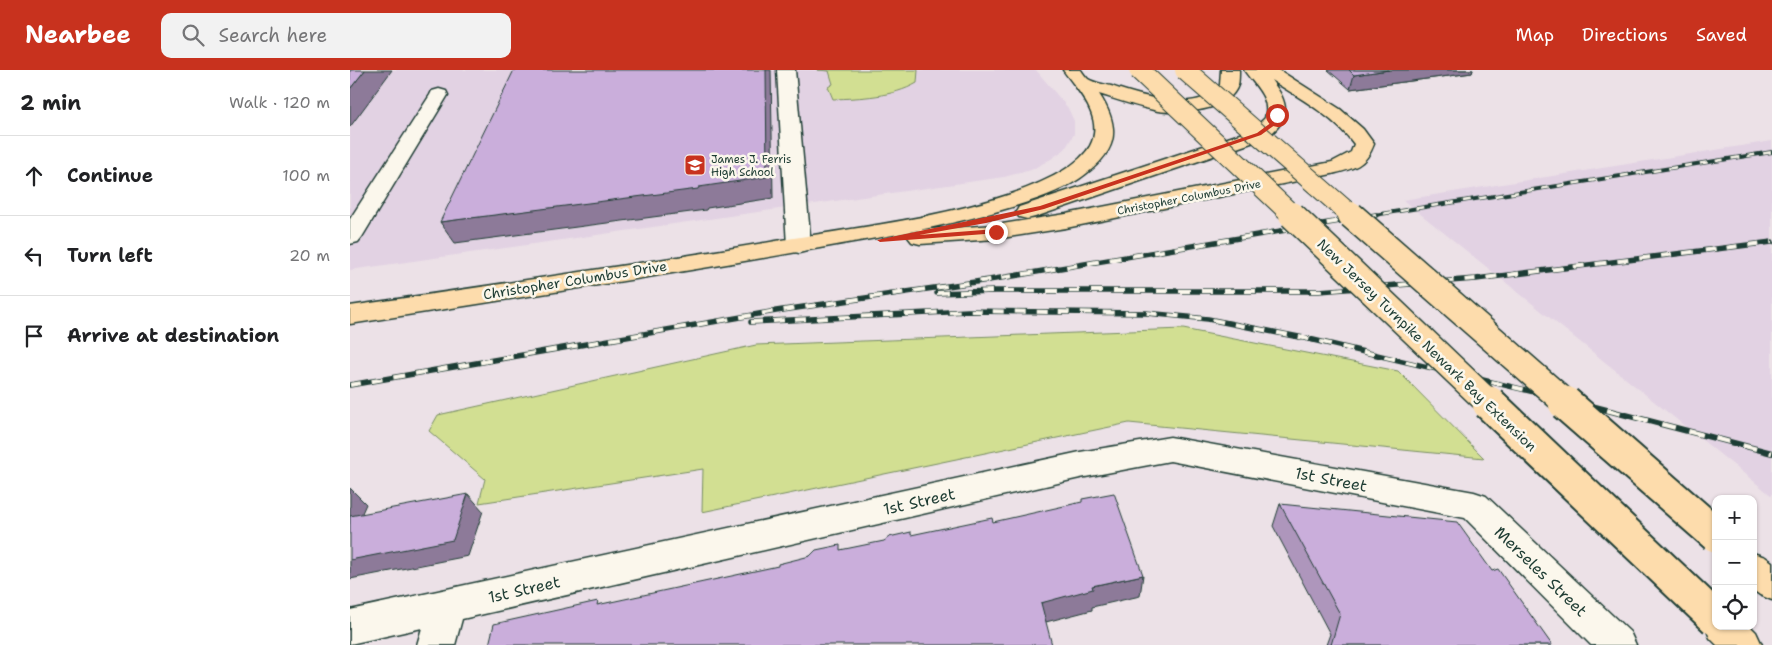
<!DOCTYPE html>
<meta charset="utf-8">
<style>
:root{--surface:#fff;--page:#f2f2f2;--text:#202124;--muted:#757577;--line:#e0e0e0;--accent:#c8321e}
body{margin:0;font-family:"Shantell Sans",sans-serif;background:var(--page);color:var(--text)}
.controls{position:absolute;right:15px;bottom:15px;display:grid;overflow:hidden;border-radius:10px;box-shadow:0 1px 4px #0004}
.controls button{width:45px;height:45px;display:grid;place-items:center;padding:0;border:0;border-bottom:1px solid var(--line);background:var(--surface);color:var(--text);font:25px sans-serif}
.stop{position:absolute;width:15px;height:15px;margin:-11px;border:4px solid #c8321e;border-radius:50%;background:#fff}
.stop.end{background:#c8321e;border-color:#fff;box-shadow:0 1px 5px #0008}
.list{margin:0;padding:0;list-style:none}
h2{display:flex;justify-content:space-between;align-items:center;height:65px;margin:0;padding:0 20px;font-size:21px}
h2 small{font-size:16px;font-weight:400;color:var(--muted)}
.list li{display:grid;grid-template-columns:32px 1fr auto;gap:15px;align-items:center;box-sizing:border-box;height:80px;padding:0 20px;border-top:1px solid var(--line)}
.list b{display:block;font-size:19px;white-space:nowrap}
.list em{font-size:16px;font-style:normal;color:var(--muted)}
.icon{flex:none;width:28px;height:28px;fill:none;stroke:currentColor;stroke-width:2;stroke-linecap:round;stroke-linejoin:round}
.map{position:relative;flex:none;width:1422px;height:575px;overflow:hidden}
header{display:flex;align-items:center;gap:30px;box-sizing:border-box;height:70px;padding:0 25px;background:var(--accent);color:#fff}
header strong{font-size:24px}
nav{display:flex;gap:28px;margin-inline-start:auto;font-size:18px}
.search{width:350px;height:45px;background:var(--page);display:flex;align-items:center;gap:12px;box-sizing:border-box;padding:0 18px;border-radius:10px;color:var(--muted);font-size:19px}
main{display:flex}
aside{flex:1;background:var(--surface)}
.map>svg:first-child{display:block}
.built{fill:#e2d2e3}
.green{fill:#d2df92;stroke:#788e63}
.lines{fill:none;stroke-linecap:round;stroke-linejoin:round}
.minor-casing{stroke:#1f3d34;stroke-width:3}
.major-casing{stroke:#1f3d34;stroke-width:3}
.highway-casing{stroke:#1f3d34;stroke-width:3}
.minor{fill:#fbf7ec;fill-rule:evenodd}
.major{fill:#fddcac;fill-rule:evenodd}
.highway{fill:#fddcac;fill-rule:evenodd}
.rail-far2-casing{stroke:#1f3d34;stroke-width:4}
.rail-far1-casing{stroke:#1f3d34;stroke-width:5.5}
.rail-casing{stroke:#1f3d34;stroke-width:6}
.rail-far2{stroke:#fbf7ec;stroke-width:2.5;stroke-dasharray:8;stroke-linecap:butt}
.rail-far1{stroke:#fbf7ec;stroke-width:4;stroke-dasharray:11;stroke-linecap:butt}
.rail{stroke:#fbf7ec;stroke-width:4.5;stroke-dasharray:14;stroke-linecap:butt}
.highway-bridge-far2-casing{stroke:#1f3d34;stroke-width:22;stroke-linecap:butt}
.highway-bridge-far1-casing{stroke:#1f3d34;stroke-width:29;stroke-linecap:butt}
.highway-bridge-casing{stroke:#1f3d34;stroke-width:37;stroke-linecap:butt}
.highway-bridge-far2{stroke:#fddcac;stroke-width:20}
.highway-bridge-far1{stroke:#fddcac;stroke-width:26}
.highway-bridge{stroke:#fddcac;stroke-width:33}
.wall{fill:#ae96bc;stroke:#1f3d34}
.shaded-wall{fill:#8d7a99;stroke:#1f3d34}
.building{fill:#caaedb;stroke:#1f3d34}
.route{fill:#c8321e}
.labels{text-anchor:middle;stroke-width:5;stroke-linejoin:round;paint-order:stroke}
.far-poi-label{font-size:11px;fill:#1f3d34;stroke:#fbf7ec;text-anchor:start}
.far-street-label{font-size:11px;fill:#1f3d34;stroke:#fbf7ec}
.street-label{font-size:14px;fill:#1f3d34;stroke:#fbf7ec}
.near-street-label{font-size:16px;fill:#1f3d34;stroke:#fbf7ec}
</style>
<header>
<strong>Nearbee</strong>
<div class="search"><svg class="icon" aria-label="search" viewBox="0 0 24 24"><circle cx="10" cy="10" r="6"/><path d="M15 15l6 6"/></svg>Search here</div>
<nav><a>Map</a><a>Directions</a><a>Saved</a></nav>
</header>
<main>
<aside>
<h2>2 min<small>Walk · 120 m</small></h2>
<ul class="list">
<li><svg class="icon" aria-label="ahead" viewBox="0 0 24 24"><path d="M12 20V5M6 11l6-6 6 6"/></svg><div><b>Continue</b></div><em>100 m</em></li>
<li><svg class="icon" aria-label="left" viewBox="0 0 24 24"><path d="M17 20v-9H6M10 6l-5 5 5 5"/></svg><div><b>Turn left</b></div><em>20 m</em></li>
<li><svg class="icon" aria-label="arrive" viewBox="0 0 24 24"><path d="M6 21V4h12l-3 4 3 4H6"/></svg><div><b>Arrive at destination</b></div></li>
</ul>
</aside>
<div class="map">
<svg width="1422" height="575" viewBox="0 0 1422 575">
<rect width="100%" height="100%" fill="#ece1e7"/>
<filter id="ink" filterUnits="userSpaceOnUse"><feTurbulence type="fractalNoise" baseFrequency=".02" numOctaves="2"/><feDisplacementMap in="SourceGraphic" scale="10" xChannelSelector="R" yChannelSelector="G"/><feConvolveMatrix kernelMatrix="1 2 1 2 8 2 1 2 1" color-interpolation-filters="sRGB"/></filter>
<g filter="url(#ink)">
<path class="built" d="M0,0H686L718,38L724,51V64L715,79L701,89L681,100L654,107L0,200Z
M1422,71V426L1053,130Z"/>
<path class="green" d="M467,0H568L567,13C543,27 510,28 483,29L478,17L483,14L479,1Z
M833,259L1048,301L1134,388L779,353L352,442L353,399L129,433L135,409L79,361L88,345L406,275Z"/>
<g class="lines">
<g class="minor-casing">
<path id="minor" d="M427,0H445L461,176L457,181L449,183L441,181L437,176Z
M89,19L96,21L98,25L12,167L8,172L0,174V149L80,25L82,21Z
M820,367L1124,422L1136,426L1280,562L1286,575H1241L1115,448L820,391L730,408L112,549L105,575H67L72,558L0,574V540L730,382Z"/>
</g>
<g class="major-casing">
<path id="major" d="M713,0H731C733,3 736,7 738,9C744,13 754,14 761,16C789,25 848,46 870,15L871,0H889C889,5 889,11 888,15C879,42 831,44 808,41C788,37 768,30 749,24C774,62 765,84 729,109C709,122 685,130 662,137C607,154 549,164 492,174C328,204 164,228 0,254V236C142,215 285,195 426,171C504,158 586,149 661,124C684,116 727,99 740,76C755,48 728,21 713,0Z
M894,0H929L990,39L1013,59L1024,74C1016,96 1003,99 982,104L716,158L646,169L570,174L562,172L558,167L562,162L570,160L646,155L716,144L982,92L1001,82L1004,74C983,46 950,28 921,10C940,34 941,49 916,68L685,147L677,149L669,147L666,142L669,137L902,60L915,48C921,28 905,16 894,0Z"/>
</g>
<g class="highway-casing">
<path id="highway" d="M1403,483L1415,487L1422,492V530L1410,525L1403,520Z
M1366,541V556H1400L1406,562L1412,575H1367L1360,568L1355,556L1360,544Z"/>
</g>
<use href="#minor" class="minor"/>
<use href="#major" class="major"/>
<use href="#highway" class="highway"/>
<g class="rail-far2-casing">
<path id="rail-far2" d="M1018,146L1422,82"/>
</g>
<g class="rail-far1-casing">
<path id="rail-far1" d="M587,223L644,221H969L1126,209L1422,172
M401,252L618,241L796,243L858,249L959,269L1235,334
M0,315L426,241L639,210L1026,145"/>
</g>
<g class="rail-casing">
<path id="rail" d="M1230,333L1422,383"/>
</g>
<use href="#rail-far2" class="rail-far2"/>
<use href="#rail-far1" class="rail-far1"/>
<use href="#rail" class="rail"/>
<g class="highway-bridge-far2-casing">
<path id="highway-bridge-far2" d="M789,0L943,146
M835,0L1002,146"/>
</g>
<g class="highway-bridge-far1-casing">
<path id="highway-bridge-far1" d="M942,145L1140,334
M1001,145L1217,334"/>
</g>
<g class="highway-bridge-casing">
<path id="highway-bridge" d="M1139,333L1366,549
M1215,333L1366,465"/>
</g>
<use href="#highway-bridge-far2" class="highway-bridge-far2"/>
<use href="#highway-bridge-far1" class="highway-bridge-far1"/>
<use href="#highway-bridge" class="highway-bridge"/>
</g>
<path class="wall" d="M978,0H1123L1122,3L1000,19Z
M930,434L1142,501L1202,575H976L980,564L923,456Z"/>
<path class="shaded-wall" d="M15,0H42L0,57V19Z
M416,0H421L423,128L357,138L356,140L105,173L90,152L349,117Z
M1039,0H1123L1122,3L1000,19L1004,5Z
M0,418L16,434L12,443L17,447L0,454Z
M118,424L133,441L118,486L0,509V490Z
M793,505L790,526L742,537V540L692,553L691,533L742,516Z"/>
<path class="building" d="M0,0H15L0,19Z
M164,0H416L417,107L349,117L348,119L90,152Z
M999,0H1039L1004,5Z
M764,423L793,505L742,516L743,519L691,533L702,575H139L144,554L248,531L247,535L428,496V494L460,486L466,480L490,475V480L534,471L539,467L561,462V465L642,448L643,452L732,432V429Z
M118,424L103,470L0,490V446Z
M930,434L1107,452L1142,501L1148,499L1202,575H979H981L990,544Z"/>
</g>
<path class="route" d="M927,43L930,45L926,54L911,65L694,139L636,153L569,165L646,159L649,162L648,163L530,172L527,170L690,136L907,63L922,52Z"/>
<defs>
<g id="school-square" transform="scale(1.125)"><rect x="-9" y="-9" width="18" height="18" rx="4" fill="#c8321e" stroke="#fbf7ec"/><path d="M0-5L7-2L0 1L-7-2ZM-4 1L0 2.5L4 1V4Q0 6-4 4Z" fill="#fff"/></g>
</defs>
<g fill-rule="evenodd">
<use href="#school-square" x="345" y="95"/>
</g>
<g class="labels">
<g class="far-poi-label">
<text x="361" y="93">James J. Ferris<tspan x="361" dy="13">High School</tspan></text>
</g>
<g class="far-street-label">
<text transform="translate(839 127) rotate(-11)" y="4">Christopher Columbus Drive</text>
</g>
<g class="street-label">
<text transform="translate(225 210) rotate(-9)" y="5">Christopher Columbus Drive</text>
<text transform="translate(1077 275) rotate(44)" y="5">New Jersey Turnpike Newark Bay Extension</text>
</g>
<g class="near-street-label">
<text transform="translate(981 409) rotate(11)" y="6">1st Street</text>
<text transform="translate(569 431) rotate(-13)" y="6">1st Street</text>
<text transform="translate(1191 501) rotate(44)" y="6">Merseles Street</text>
<text transform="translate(174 519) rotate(-13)" y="6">1st Street</text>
</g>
</g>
</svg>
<div class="controls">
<button>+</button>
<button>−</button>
<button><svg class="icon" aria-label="locate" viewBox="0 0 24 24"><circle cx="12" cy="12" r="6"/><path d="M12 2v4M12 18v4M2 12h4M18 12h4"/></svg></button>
</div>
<div class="stop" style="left:927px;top:45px"></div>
<div class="stop end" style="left:646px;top:162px"></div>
</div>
</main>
